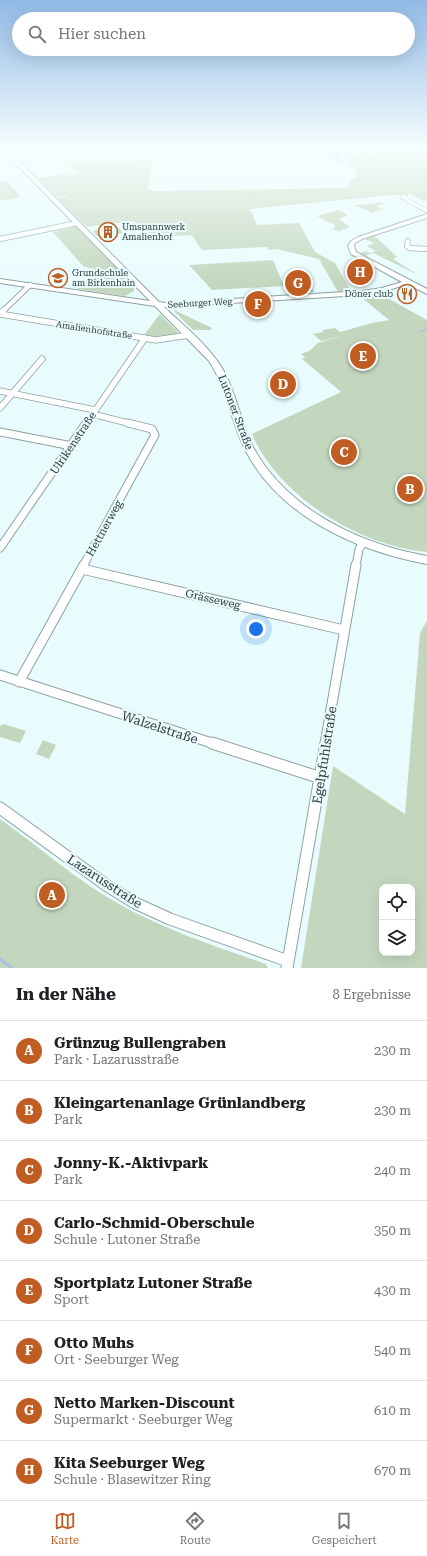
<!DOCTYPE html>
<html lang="de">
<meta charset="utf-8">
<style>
:root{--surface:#fff;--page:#f6f6f6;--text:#202124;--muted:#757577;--line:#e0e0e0;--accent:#bf5d22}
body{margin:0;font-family:"Roboto Serif",serif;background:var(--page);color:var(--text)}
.controls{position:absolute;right:12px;bottom:12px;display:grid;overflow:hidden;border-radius:8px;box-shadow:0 4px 16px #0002}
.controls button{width:36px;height:36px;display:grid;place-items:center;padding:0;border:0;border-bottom:1px solid var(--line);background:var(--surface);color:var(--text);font:20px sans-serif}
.you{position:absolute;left:256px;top:629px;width:14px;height:14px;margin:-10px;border:3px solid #fff;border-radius:50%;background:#1a73e8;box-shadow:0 0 0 6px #1a73e833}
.badge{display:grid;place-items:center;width:26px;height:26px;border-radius:50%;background:var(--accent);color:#fff;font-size:13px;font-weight:700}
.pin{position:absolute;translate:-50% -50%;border:2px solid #fff;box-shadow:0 1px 4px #0006}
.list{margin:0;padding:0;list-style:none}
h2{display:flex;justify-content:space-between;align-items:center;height:52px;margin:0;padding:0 16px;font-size:17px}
h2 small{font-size:13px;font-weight:400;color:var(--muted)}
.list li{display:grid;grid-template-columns:26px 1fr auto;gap:12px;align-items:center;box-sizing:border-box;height:60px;padding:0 16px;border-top:1px solid var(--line)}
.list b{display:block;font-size:15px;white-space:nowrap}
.list p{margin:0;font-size:13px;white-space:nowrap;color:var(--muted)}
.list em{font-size:13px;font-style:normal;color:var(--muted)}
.icon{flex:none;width:22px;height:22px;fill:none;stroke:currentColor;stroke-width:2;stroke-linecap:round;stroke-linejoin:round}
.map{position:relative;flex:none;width:427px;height:968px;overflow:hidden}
.search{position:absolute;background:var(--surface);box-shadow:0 4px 16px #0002;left:12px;right:12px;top:12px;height:44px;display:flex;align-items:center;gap:10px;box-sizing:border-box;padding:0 14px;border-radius:22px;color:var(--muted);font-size:15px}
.sheet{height:532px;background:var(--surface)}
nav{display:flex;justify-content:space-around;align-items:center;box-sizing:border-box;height:56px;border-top:1px solid var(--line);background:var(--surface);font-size:11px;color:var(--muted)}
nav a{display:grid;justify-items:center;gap:2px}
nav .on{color:var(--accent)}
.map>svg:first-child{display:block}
.green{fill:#c3d7be;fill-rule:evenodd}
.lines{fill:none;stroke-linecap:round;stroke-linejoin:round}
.stream-far1{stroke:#aec1e2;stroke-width:1.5}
.stream{stroke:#aec1e2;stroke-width:3}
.building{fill:#a6d2c1}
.street-far5-casing{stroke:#8ea0a1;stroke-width:4.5}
.street-far4-casing{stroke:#8ea0a1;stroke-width:6}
.street-far3-casing{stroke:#8ea0a1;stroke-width:7}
.street-far2-casing{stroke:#8ea0a1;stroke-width:9}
.street-far1-casing{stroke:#8ea0a1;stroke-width:11}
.street-casing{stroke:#8ea0a1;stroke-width:13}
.secondary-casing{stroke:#8ea0a1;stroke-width:2}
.street-far5{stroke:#fff;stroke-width:3.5}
.street-far4{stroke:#fff;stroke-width:4.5}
.street-far3{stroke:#fff;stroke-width:5.5}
.street-far2{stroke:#fff;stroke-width:7}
.street-far1{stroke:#fff;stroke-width:9}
.street{stroke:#fff;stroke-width:11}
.secondary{fill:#fff;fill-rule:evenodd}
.labels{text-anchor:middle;stroke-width:4;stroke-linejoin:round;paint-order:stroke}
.far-poi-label{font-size:9px;fill:#32393a;stroke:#e9fcfd;text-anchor:start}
.far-street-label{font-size:9px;fill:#32393a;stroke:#e9fcfd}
.street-label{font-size:11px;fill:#32393a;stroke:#e9fcfd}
.near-street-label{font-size:13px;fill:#32393a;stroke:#e9fcfd}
</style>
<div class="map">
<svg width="427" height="968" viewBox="0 0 427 968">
<rect width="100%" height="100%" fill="#e9fcfd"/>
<path class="green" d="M49,150H57L56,154L60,157H67L66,160L68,161L152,160L148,190L153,191L347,188L352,179L358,177L344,154L364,153L362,150H366L368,153L402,152L408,151L427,154V195L426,196L427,200L423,201L410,194L392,195L250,209L257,225L299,223L315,252L335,263L351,291L338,292L319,259L277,249L268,250L267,247L202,250L192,235L154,237L134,221L87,227L58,198L67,197L72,200H77H71L67,196L57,197L38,178L65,174L67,176L77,174L75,173L80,172L76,171Z
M6,180L21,197L0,201V181Z
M380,202L384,204L377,206L383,209L372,213L354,205L372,204Z
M338,210L348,215L339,219L350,227L339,231L332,229L335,228V225L317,216Z
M76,225L122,272L119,273L134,287V291L125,296L77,289L84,283L95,269L84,267L53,232L74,227Z
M375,236L397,257L393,259L418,275L373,253L365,256L360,253L366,251L370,253L376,251L367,246L374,243L365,239Z
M273,260L284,286L212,290L189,265Z
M380,294L427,320V552C360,546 279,497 252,434L341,392L302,359L305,357L301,354L309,351L318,343L343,335L321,341L313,334L323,332L322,330L335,328L340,332L372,323L389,320L361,297Z
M174,310L212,328L211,330H193L174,311Z
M160,314L178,332L176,335L158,337L144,335Z
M427,621V968H301L333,766L405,814L420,633ZM382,887H412V953H382Z
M4,724L26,731L20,743L0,737V726Z
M43,740L56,745L49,759L36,754Z
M0,819C39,847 78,881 119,904C165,930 217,947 266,964L268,968H0Z"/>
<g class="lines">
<path class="stream-far1" d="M421,331L427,330"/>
<path class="stream" d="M0,959L12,968"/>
</g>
<path class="building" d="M331,151H337L342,162H333L329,155H333Z
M117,226L123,233L104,237L102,235L97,236L93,231Z
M287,278L304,279L309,287H311L314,292L294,293Z"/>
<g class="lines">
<g class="street-far5-casing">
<path id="street-far5" d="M406,197H402L427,211"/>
</g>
<g class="street-far4-casing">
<path id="street-far4" d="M0,239L77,223
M408,241L407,246L409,248L427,249
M3,311L30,285"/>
</g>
<g class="street-far3-casing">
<path id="street-far3" d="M0,314L156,340L189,335
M0,314L4,310
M0,391L95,410
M0,408L42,359
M92,414L132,424
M86,424L145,338"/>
</g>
<g class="street-far2-casing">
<path id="street-far2" d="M0,432L72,446
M0,548L86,423
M83,566L155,435L152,429L128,423
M356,566L359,549L363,543"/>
</g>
<g class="street-far1-casing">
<path id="street-far1" d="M82,569L344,630
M0,675L215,744
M19,682L84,565
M325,744L356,565"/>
</g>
<g class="street-casing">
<path id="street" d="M212,743L321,778
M0,808L106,885L135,903L170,919L288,961
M287,968L326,743"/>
</g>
<g class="secondary-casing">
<path id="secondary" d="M9,150H13L12,154L16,158L159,302L166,303L362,291L382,288L402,282L351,254L348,246L351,241L358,237L427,214V218L362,239L355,243L354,246L356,252L427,289V294L407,284L383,292L362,295L164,307C184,326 208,345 222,368C237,393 240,422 253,447C287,510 360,544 427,556V564C356,551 275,515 243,445C230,417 226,387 209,361L155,306L0,283V279L150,301L12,160L8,154Z"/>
</g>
<use href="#street-far5" class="street-far5"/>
<use href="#street-far4" class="street-far4"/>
<use href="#street-far3" class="street-far3"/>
<use href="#street-far2" class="street-far2"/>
<use href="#street-far1" class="street-far1"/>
<use href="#street" class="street"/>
<use href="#secondary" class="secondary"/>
</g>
<linearGradient id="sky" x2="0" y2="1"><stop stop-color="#91b9e6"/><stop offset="0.52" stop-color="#f5fefe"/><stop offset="1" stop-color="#f5fefe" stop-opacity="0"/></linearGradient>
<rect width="427" height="286" fill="url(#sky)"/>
<defs>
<g id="building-ring" transform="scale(1)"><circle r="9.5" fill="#e9fcfd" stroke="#bf5d22" stroke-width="1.5"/><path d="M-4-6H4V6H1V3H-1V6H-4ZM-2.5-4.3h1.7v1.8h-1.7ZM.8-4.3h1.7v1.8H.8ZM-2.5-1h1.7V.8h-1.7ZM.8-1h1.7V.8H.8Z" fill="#bf5d22"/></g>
<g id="school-ring" transform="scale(1)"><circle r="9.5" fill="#e9fcfd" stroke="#bf5d22" stroke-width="1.5"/><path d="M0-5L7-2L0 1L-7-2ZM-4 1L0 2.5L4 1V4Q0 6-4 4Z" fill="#bf5d22"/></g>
<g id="restaurant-ring" transform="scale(1)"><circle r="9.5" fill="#e9fcfd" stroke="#bf5d22" stroke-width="1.5"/><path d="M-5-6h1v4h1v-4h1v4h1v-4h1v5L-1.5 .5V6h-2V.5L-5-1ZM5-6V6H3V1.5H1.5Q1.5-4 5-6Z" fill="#bf5d22"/></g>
</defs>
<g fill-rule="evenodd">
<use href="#building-ring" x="108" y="232"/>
<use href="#school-ring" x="58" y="278"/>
<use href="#restaurant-ring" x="407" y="294"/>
</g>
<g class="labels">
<g class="far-poi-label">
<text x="122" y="230">Umspannwerk<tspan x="122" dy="10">Amalienhof</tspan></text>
<text x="72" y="276">Grundschule<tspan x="72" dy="10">am Birkenhain</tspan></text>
<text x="393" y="297" text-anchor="end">Döner club</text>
</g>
<g class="far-street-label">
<text transform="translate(200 303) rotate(-3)" y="3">Seeburger Weg</text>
<text transform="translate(94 330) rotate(9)" y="3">Amalienhofstraße</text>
</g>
<g class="street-label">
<text transform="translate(236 412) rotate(69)" y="4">Lutoner Straße</text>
<text transform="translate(73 443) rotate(-56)" y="4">Ulrikenstraße</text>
<text transform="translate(104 528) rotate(-61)" y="4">Hettnerweg</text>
<text transform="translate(213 599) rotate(13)" y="4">Grässeweg</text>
</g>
<g class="near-street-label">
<text transform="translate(160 727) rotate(18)" y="5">Walzelstraße</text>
<text transform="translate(324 755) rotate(-81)" y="5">Egelpfuhlstraße</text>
<text transform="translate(105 881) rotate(33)" y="5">Lazarusstraße</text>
</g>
</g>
</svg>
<div class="controls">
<button><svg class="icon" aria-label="locate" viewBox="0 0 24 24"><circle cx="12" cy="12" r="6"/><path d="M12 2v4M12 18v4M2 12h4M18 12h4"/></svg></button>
<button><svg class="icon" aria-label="layers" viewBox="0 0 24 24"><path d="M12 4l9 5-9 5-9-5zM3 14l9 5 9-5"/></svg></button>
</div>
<div class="you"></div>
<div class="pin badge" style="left:52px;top:895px">A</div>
<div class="pin badge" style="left:410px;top:489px">B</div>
<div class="pin badge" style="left:344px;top:452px">C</div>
<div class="pin badge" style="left:283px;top:384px">D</div>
<div class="pin badge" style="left:363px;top:356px">E</div>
<div class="pin badge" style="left:258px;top:304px">F</div>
<div class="pin badge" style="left:298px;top:283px">G</div>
<div class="pin badge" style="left:360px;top:272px">H</div>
<div class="search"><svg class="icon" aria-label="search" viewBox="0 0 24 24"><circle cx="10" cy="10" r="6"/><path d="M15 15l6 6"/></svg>Hier suchen</div>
</div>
<section class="sheet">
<h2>In der Nähe<small>8 Ergebnisse</small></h2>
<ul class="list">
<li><span class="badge">A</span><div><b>Grünzug Bullengraben</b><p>Park · Lazarusstraße</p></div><em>230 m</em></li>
<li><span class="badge">B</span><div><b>Kleingartenanlage Grünlandberg</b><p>Park</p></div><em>230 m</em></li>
<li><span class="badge">C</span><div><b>Jonny-K.-Aktivpark</b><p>Park</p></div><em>240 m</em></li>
<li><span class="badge">D</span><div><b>Carlo-Schmid-Oberschule</b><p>Schule · Lutoner Straße</p></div><em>350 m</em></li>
<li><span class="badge">E</span><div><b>Sportplatz Lutoner Straße</b><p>Sport</p></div><em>430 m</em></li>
<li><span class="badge">F</span><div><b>Otto Muhs</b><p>Ort · Seeburger Weg</p></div><em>540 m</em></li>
<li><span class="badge">G</span><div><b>Netto Marken-Discount</b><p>Supermarkt · Seeburger Weg</p></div><em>610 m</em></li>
<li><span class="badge">H</span><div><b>Kita Seeburger Weg</b><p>Schule · Blasewitzer Ring</p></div><em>670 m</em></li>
</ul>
</section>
<nav>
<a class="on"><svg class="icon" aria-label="map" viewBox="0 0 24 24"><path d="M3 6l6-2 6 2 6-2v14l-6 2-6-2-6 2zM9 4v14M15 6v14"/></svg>Karte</a>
<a><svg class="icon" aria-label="directions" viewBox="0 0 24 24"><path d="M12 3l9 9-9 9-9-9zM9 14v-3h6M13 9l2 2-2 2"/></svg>Route</a>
<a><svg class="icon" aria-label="saved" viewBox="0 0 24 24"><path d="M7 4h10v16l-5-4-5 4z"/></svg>Gespeichert</a>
</nav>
